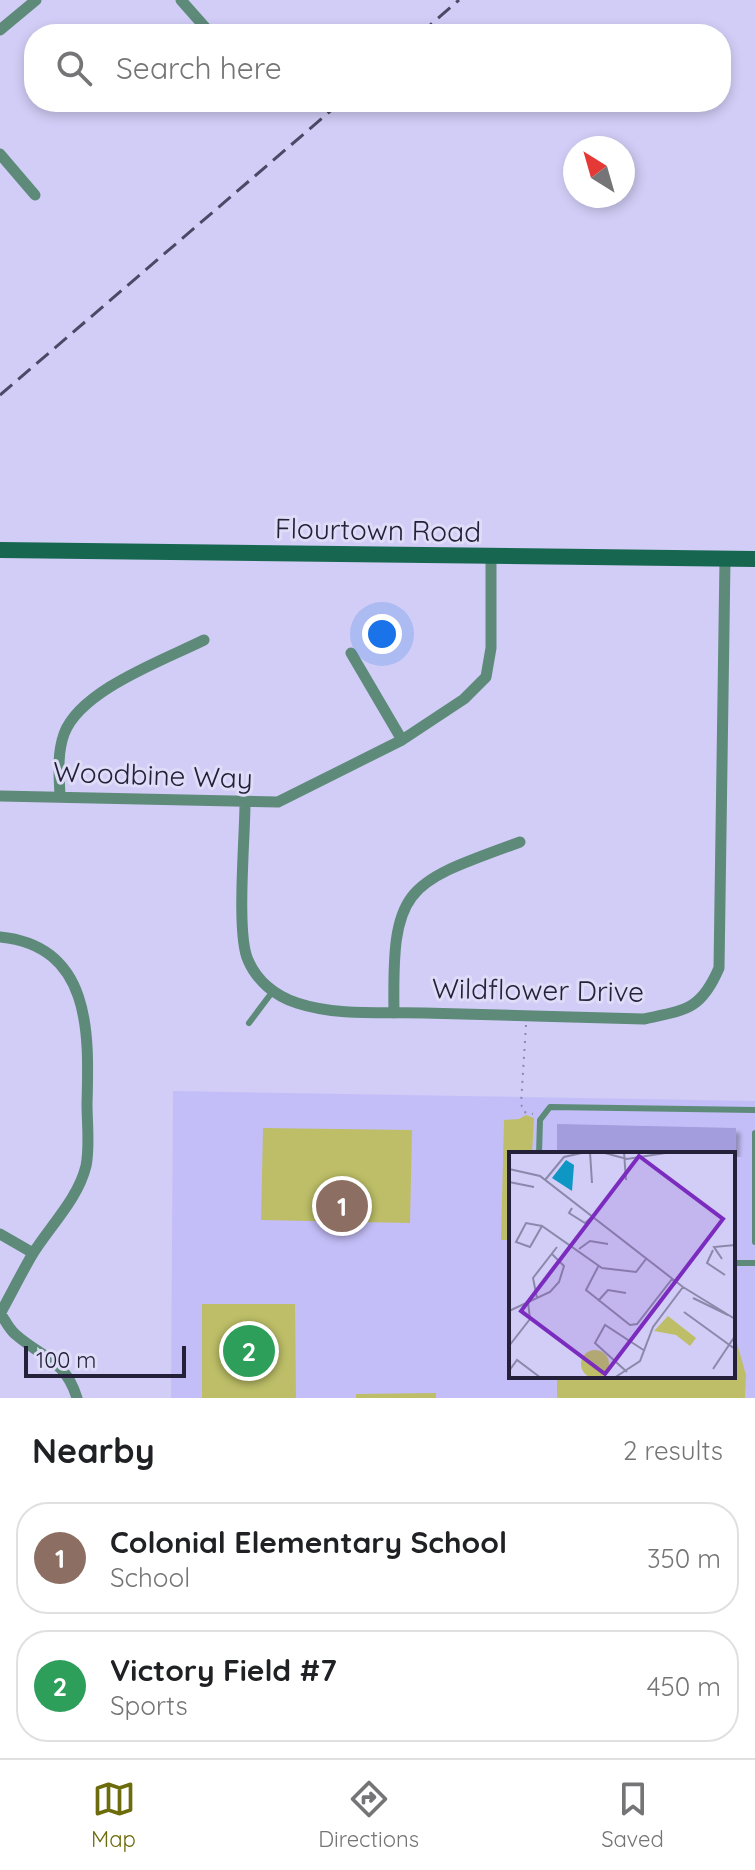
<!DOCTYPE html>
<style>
:root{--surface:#fff;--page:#f6f6f6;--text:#202124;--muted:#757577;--line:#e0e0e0;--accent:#6d6c0d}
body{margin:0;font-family:Quicksand,sans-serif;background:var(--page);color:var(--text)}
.compass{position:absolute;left:563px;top:136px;width:72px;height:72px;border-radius:50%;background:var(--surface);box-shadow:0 4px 12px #0003;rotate:323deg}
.scale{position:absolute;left:24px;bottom:20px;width:162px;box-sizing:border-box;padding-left:8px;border:4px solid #24203a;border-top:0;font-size:22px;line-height:28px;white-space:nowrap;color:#24203a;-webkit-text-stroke:6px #dedcf7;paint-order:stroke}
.you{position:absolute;left:382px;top:634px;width:28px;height:28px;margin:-20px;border:6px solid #fff;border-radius:50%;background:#1a73e8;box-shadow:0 0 0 12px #1a73e833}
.badge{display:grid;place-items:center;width:52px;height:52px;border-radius:50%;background:var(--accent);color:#fff;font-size:26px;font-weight:700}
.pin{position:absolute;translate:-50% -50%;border:4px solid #fff;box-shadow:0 2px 8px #0006}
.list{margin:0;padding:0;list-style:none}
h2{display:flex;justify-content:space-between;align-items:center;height:104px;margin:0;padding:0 32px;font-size:34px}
h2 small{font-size:26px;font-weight:400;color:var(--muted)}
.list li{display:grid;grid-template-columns:52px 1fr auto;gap:24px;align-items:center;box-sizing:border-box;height:112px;margin:0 16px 16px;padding:0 16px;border:2px solid var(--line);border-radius:32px}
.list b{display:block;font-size:30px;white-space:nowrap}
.list p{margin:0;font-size:26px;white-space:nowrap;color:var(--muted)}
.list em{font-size:26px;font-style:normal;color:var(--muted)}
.icon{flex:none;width:44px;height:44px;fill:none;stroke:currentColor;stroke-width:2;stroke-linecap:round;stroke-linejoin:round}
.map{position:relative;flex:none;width:755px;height:1398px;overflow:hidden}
.search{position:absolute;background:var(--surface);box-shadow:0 4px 12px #0003;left:24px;right:24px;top:24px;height:88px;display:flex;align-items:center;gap:20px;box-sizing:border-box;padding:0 28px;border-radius:32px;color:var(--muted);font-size:30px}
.sheet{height:360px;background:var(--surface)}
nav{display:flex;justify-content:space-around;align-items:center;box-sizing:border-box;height:112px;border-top:2px solid var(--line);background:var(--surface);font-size:22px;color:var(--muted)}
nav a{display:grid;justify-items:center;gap:4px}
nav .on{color:var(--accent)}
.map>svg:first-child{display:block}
.built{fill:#c4bef8;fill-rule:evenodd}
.park{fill:#bdbe67}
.building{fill:#a49ddd;filter:url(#shadow)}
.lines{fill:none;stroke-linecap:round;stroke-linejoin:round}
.path{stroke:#8d89ad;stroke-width:2;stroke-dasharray:2 6;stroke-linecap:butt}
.service{stroke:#5e8a7a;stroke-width:6}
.minor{stroke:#5e8a7a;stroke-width:11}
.secondary{stroke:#176750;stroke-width:16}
.rail{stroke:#4c4866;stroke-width:3;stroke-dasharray:16 8;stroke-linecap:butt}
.labels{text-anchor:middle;stroke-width:6;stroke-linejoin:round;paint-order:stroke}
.street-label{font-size:28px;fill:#24203a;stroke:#dedcf7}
.inset-road{fill:none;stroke:#8c88ab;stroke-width:2}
.view{fill:#7b2cbf;fill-opacity:0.15;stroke:#7b2cbf;stroke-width:4}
.inset-edge{fill:none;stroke:#24203a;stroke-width:4}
</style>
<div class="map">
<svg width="755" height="1398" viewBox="0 0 755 1398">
<defs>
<filter id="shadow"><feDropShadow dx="4.5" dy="4.5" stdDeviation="2" flood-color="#0004"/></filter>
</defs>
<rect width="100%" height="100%" fill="#d1cdf6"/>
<path class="built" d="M173,1091L755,1101V1398H171ZM511,1154H733V1376H511Z"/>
<path class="park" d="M526,1115L534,1118L532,1154H511V1240H501L504,1120L519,1119Z
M263,1128L412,1130L410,1223L261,1220Z
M202,1304H295L296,1398H202Z
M733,1329L746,1375L745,1398H557V1376H733Z
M436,1393V1398H356V1394Z"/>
<path class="building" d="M557,1124L736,1128L735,1154H557Z"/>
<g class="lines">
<path class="path" d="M526,1025L521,1104L524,1112L533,1114"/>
<path class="service" d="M249,1023L273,991
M755,1133V1242
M539,1154L540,1120L550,1107L755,1110
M733,1263H755"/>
<path class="minor" d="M181,0L211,34
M0,30L36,0
M0,154L35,195
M351,653L402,740
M60,795C59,774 57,754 64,734C80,690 164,660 204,640
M0,796L278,802L402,740L464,699L486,677L491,648V558
M245,803C245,838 236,934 248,960C257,981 275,996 297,1003C336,1016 383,1012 424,1013C497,1015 571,1017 644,1019C686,1010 701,1010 719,968L725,560
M0,937C92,946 89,1034 87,1104C87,1123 90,1147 86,1166C78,1199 50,1226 32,1255C21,1274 11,1294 0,1314
M394,1013C392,886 404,884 520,842
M0,1234L33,1253
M0,1313C5,1320 9,1329 15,1334C42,1358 65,1359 77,1398"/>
<path class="secondary" d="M0,550L755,559"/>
<path class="rail" d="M420,34L459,0
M0,395L341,102"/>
</g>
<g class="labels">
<g class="street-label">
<text transform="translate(378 530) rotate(1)" y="10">Flourtown Road</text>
<text transform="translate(153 775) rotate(2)" y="10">Woodbine Way</text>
<text transform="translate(538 990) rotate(1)" y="10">Wildflower Drive</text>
</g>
</g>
<g transform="translate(509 1152)">
<rect width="226" height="226" fill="#d1cdf6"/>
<path d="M159,164L187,186L181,194L167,183L145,179ZM72 212a14 14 0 1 1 28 0a14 14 0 1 1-28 0Z" fill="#bdbe67"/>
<path d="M57,8L65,13L63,39L43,26Z" fill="#0e96c5"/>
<path class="inset-road" d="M81,0L83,31M92,0L118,7L163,0M115,0L117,28M0,17L31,24L174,135L226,167M36,28L55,5L77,0M0,30L25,35M63,56L60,61L76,71L83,65M33,74L17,71L7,90L21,95L33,74L93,116L127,120L137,107M70,97L81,89L99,92M204,98L198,111L216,123M213,107L205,95L226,93M90,113L77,138L121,173L128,172L163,127M28,146L24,126L48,95M184,146L219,163M89,149L99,138L117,141M0,159L41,140L50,130L55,114L43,102M175,160L226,197M0,194L21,167L19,150M204,217L226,184M0,219L8,208L32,226M118,220L86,191L96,173L136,199M105,226L131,209L144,175L174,135"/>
<path class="view" d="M130,4L214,67L96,222L12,159Z"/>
<rect width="226" height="226" class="inset-edge"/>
</g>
</svg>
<svg class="compass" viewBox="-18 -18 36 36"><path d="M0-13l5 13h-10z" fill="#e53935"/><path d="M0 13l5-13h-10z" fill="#757577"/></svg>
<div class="scale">100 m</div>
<div class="you"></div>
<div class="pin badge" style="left:342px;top:1206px;background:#8d6e63">1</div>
<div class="pin badge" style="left:249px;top:1351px;background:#2e9e5b">2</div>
<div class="search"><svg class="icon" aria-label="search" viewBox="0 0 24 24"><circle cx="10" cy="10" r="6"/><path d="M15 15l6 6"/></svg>Search here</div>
</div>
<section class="sheet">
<h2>Nearby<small>2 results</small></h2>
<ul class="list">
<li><span class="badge" style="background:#8d6e63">1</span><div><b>Colonial Elementary School</b><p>School</p></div><em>350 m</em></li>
<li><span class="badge" style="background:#2e9e5b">2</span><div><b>Victory Field #7</b><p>Sports</p></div><em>450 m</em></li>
</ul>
</section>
<nav>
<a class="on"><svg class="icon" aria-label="map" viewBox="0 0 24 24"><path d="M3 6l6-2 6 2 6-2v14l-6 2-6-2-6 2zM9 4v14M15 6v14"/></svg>Map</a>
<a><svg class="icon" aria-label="directions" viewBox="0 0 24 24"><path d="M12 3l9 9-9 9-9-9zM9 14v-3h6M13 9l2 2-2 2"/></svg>Directions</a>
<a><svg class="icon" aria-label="saved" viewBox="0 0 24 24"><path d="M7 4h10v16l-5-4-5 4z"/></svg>Saved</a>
</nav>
